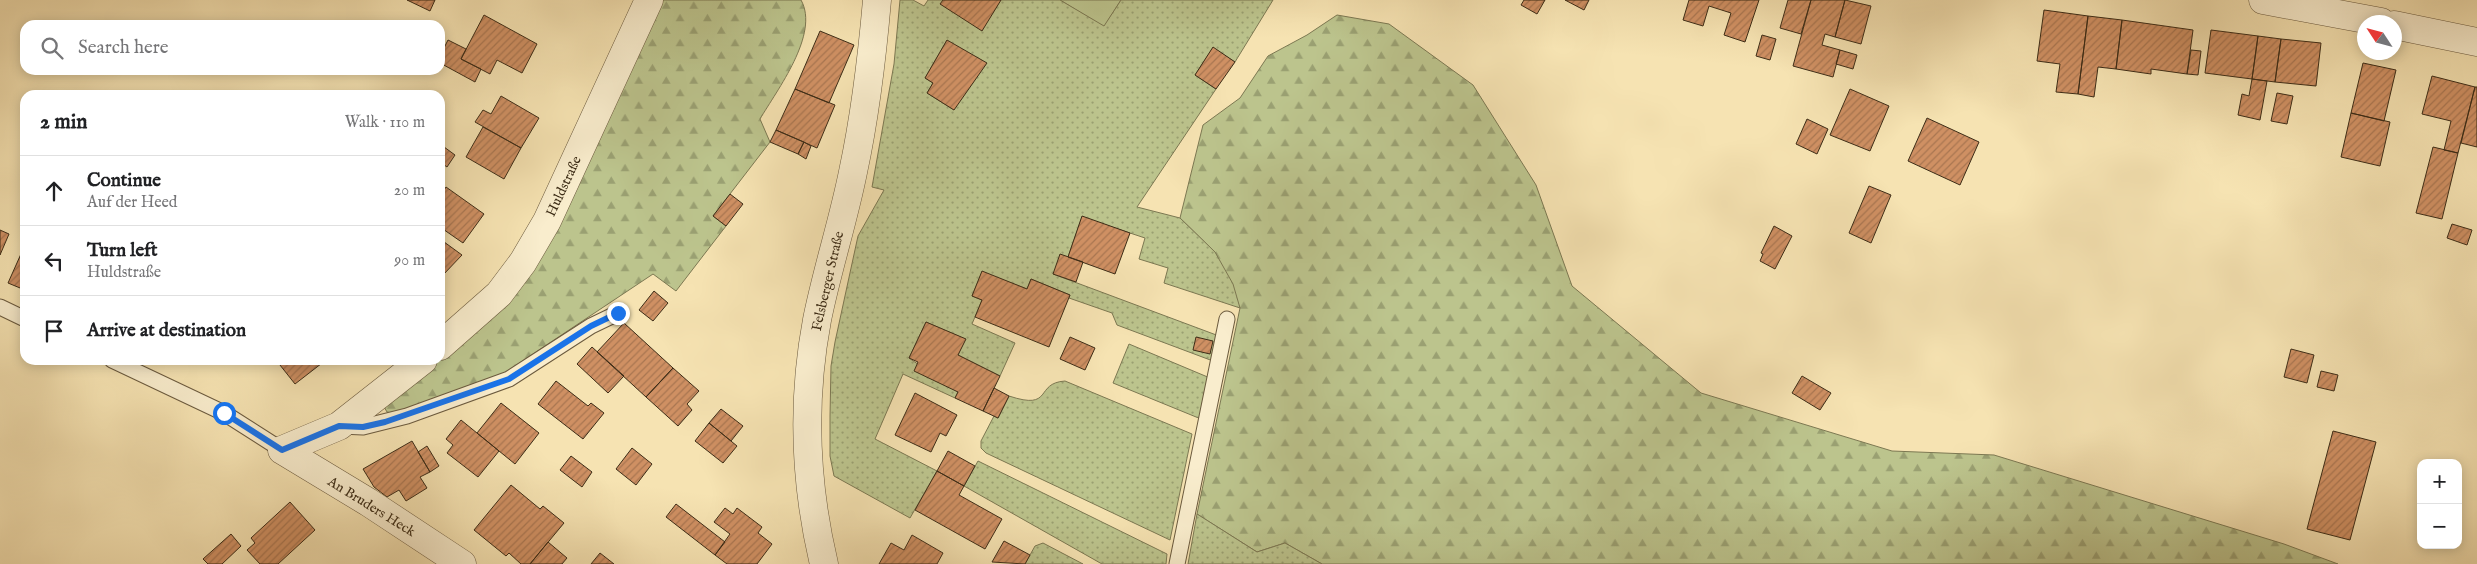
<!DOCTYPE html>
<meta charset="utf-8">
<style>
:root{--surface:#fff;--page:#f2f2f2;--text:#202124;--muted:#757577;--line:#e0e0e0}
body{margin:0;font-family:"IM FELL English",serif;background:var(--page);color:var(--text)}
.controls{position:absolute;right:15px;bottom:15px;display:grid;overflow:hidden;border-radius:10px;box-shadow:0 2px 12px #0003}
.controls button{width:45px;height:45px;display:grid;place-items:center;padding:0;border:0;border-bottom:1px solid var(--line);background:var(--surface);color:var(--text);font:25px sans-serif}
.compass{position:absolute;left:2357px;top:15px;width:45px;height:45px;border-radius:50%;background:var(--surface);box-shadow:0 2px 12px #0003;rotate:306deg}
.stop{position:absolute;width:15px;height:15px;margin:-11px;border:4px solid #1a73e8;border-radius:50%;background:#fff}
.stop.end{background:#1a73e8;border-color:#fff;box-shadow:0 1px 5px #0008}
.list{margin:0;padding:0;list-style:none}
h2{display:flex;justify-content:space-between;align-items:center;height:65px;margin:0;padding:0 20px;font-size:21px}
h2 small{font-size:16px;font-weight:400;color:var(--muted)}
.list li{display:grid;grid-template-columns:32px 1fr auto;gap:15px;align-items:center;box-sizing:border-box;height:70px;padding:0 20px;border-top:1px solid var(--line)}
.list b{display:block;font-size:19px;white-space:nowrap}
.list p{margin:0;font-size:16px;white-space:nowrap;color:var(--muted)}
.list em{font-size:16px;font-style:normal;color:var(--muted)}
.icon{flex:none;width:28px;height:28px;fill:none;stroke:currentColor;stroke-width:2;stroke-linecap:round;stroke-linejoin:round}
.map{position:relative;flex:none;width:2477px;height:564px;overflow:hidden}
.search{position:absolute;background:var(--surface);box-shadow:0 2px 12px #0003;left:20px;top:20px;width:425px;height:55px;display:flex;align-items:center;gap:12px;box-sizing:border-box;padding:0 18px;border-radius:15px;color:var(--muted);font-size:19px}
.panel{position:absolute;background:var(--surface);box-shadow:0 2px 12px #0003;left:20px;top:90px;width:425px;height:275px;border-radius:15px}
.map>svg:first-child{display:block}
.grass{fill:#bcc48d;stroke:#7c7852}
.forest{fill:url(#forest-firs);stroke:#7c7852}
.garden{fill:url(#garden-dots);stroke:#7c7852;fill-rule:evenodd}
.building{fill:url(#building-hatch);stroke:#3d2d17}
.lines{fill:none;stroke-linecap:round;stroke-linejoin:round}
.service-casing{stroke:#6b5a3e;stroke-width:17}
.minor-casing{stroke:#6b5a3e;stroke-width:29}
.service{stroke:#f9edcd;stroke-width:15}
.minor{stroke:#f9edcd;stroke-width:28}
.route{stroke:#1a73e8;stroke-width:6}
.labels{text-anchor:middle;stroke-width:4.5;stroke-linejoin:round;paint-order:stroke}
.street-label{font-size:14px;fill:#3d2d17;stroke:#f9edcd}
</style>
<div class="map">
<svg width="2477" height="564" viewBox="0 0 2477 564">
<defs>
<pattern id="forest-firs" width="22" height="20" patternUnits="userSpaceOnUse" patternTransform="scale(1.25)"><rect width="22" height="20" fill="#bcc48d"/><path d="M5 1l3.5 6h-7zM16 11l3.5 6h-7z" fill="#9aa072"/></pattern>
<pattern id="garden-dots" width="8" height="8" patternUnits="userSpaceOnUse" patternTransform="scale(1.25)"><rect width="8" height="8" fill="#bcc48d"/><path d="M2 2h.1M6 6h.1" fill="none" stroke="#9aa072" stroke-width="1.8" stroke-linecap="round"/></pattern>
<pattern id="building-hatch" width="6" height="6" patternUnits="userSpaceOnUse" patternTransform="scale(1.25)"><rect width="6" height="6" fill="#cf9063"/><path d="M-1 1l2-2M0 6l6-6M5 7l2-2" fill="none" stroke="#a97651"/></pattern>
</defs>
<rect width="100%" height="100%" fill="#f6e3b2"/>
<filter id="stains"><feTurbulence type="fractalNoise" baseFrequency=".004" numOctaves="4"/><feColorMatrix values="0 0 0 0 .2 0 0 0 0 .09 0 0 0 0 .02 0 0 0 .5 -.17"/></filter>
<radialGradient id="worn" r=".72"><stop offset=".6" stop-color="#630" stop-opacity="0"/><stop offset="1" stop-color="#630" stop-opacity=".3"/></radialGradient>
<path class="grass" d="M1060,0H1121L1104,27Z"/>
<path class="forest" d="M657,0H801C820,34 777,90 760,119L770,142L713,216L726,226L676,291L653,274L515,366L507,375L397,414L387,412L383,405L433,360H440V354L506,300Z
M1337,15L1389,24L1473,85L1536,185L1572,286L1701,393L1892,451L1994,455L2284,544L2338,564H1322L1285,543L1257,552L1197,514L1240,308L1215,252L1180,218L1203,125L1240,98L1268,56L1307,35Z"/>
<path class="garden" d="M900,0H913L924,6L928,0H1060L1104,26L1121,0H1273L1235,62L1213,48L1195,75L1216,89L1137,207L1180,218L1215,252L1233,284L1240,308L1164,283L1168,268L1139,259L1145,238L1082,217L1068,257L1053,274L1219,336L1213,361L1117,325L1112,313L1069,298L1070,295L1031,279L1027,289L982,272L972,296L982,300L972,324L1015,343L1000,376L958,355L965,339L926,322L909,358L958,392L955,398L903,374L875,439L937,471L910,518L834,476L830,456V416L831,366L835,342L858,236L884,190L872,187L894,64ZM947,40L954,110L927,93L933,83L925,78Z
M1129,344L1210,378L1201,419L1113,383Z
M1065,381L1192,434L1170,540L986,453L981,448V441L994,416L998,418L1009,396C1054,411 1034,383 1065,381Z
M978,461L1167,554L1166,564H1102L964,486Z
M1197,514L1257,552L1285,543L1322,564H1188Z
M1043,543L1083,564H1025L1035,546Z"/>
<path class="building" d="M407,0H435L430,11Z
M943,0H1001L982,31L940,4Z
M1524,0H1545L1537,14L1521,5Z
M1565,0H1589L1584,10Z
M1689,0H1759L1745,42L1724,35L1731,13L1709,6L1703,26L1683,20Z
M1788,0H1811L1801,34L1780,28Z
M1811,0H1845L1835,37L1825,34L1822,45L1840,50L1833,77L1793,66Z
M1845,0L1871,6L1861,44L1835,37Z
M2044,10L2088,16L2078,94L2056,92L2060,64L2037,61Z
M484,15L537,44L522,73L497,60L490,74L461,59Z
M2088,16L2122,20L2116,69L2098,67L2094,97L2078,94Z
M2122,20L2193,30L2187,74L2151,69V74L2116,69Z
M2211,30L2258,36L2252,79L2205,73Z
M820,31L854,45L829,103L795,89Z
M1762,35L1776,39L1770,60L1756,56Z
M2258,36L2281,39L2275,82L2252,79Z
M2281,39L2321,43L2316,86L2275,82Z
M448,40L466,49L461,59L481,69L475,82L440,63V56Z
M947,40L987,63L954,110L927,93L933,83L925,78Z
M1213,47L1235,62L1216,89L1195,75Z
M1840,50L1857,55L1853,69L1836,64Z
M2191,50L2201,51L2198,75L2187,74Z
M2363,63L2396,70L2384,121L2351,113Z
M2432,76L2475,87L2458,153L2444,150L2451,121L2422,114Z
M2252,79L2267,81L2260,120L2238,115L2242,94L2249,96Z
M2475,87H2477V147L2461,143Z
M795,89L835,105L817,148L776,130Z
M1850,89L1889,106L1870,151L1830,135Z
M2277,93L2293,96L2287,124L2271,121Z
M501,96L539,118L521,148L475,122L483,110L491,114Z
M2351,113L2390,122L2380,166L2341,157Z
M1927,118L1979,142L1960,185L1908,161Z
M1807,119L1828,129L1817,154L1796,144Z
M483,127L521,148L504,179L466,157Z
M776,130L804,142L798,154L770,142Z
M804,142L811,146L806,159L798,154Z
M440,144L455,155L447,167L440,162Z
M2433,147L2458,153L2442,219L2416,213Z
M1869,186L1891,195L1871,243L1849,233Z
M446,187L484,214L463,243L440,227V196Z
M730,194L743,204L726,226L713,216Z
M1082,216L1130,233L1115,274L1068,257Z
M2452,224L2472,230L2467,245L2447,238Z
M1774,226L1792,236L1775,269L1760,261L1763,254L1761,253Z
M0,230L9,234L0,255Z
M440,239L462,255L443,275L440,272Z
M25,245V290L8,283Z
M1060,254L1083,262L1076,282L1053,274Z
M982,271L1027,289L1031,279L1070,295L1049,347L975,317L982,300L972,296Z
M654,291L668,303L653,321L639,310Z
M926,322L966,339L958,355L1000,376L983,411L955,398L958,392L914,371L918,362L909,358Z
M624,323L673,368L646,397L597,352Z
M1070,337L1095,348L1085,370L1060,359Z
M1196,337L1213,341L1210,354L1193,350Z
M592,347L624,376L608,393L577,364Z
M2291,349L2314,355L2307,383L2284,377Z
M276,360H326L295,384Z
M673,368L699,391L687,404L692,410L678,426L646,397Z
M2321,371L2338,375L2334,391L2317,387Z
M1802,376L1831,393L1820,410L1792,393Z
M556,381L588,406L591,403L604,413L583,439L538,404Z
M994,388L1009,396L998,418L983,411Z
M915,393L957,415L946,436L940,433L931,452L895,435Z
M501,403L539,433L515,464L477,433Z
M721,409L743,426L731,441L709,423Z
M461,420L499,451L478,477L447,453L453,445L446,439Z
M709,423L737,446L723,463L695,441Z
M2333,431L2376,442L2350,540L2307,529Z
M412,441L430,472L420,477L427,488L406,501L399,490L387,497L374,487L363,469Z
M427,446L439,466L430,472L418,452Z
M632,448L652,464L636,485L616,469Z
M948,451L975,466L964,486L937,471Z
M571,456L592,472L582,487L560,470Z
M937,471L964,486L959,495L1002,519L985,549L915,510Z
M511,485L540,509L543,506L564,523L530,564H521L509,553L506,556L474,530Z
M290,502L315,530L278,564H260L247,550L255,543L251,538Z
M676,504L725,542L715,555L666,517Z
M725,508L733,514L737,508L762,527L758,533L772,544L757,564H727L715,555L730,534L714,522Z
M231,534L241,546L222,564H208L203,559Z
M912,535L943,553L937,564H879L891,543L904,550Z
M1004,541L1030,555L1025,564L992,562Z
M548,542L567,558L562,564H530Z
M600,553L614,564H591Z"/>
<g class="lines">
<g class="service-casing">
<path id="service" d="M0,307L25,319
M112,360L224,413L282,450
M340,426L363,427L407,416L509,379L591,326L618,313
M1177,564L1227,319"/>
</g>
<g class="minor-casing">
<path id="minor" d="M2263,0L2381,22
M2394,25L2477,42
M440,346L499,294L523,262L547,221L649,0
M282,450L368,502L462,564
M282,450L339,426L423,360
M824,564C805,484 802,400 817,320C827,270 843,222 853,172C865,116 872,58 877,0"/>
</g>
<use href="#service" class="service"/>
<use href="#minor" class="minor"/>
</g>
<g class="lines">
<path class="route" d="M224,413L282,450L339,426L363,427L385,422L509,379L591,326L618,313"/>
</g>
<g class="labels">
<g class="street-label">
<text transform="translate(563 186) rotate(-65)" y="5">Huldstraße</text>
<text transform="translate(827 281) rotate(-77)" y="5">Felsberger Straße</text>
<text transform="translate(372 506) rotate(32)" y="5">An Bruders Heck</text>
</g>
</g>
<rect width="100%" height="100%" filter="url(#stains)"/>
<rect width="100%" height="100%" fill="url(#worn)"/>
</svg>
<div class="controls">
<button>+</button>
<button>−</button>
</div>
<svg class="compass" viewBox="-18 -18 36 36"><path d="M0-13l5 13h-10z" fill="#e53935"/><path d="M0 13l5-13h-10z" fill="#757577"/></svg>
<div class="stop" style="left:224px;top:413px"></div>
<div class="stop end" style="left:618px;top:313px"></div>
<div class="search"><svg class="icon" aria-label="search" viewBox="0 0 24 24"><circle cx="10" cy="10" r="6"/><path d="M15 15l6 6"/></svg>Search here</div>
<section class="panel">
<h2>2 min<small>Walk · 110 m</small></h2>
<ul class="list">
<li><svg class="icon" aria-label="ahead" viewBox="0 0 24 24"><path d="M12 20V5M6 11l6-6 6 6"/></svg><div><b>Continue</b><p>Auf der Heed</p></div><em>20 m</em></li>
<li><svg class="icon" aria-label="left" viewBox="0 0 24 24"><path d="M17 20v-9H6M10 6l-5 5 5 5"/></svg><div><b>Turn left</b><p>Huldstraße</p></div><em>90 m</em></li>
<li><svg class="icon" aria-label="arrive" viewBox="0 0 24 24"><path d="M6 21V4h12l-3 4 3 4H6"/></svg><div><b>Arrive at destination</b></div></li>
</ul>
</section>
</div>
